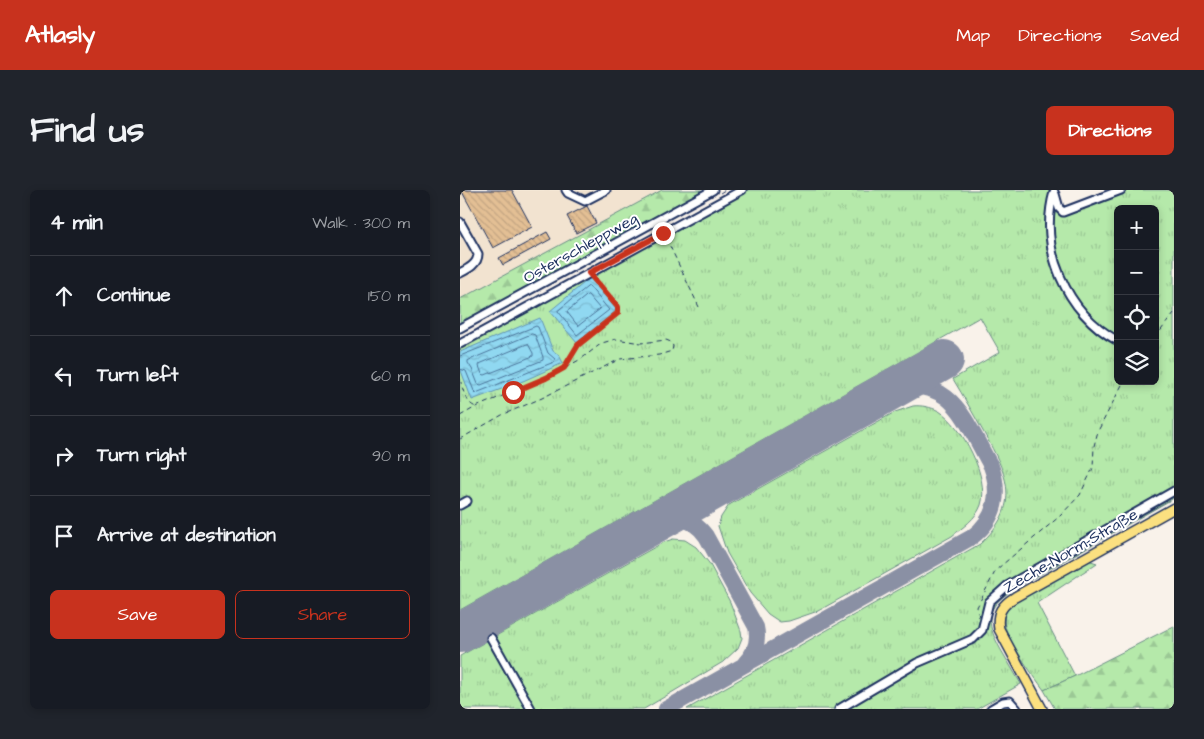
<!DOCTYPE html>
<meta charset="utf-8">
<style>
:root{--surface:#171b24;--page:#20242c;--text:#f1f3f6;--muted:#9ea1a6;--line:#363941;--accent:#c8321e}
body{margin:0;font-family:"Architects Daughter",sans-serif;background:var(--page);color:var(--text)}
.controls{position:absolute;right:15px;top:15px;display:grid;overflow:hidden;border-radius:8px;box-shadow:0 2px 8px #0003}
.controls button{width:45px;height:45px;display:grid;place-items:center;padding:0;border:0;border-bottom:1px solid var(--line);background:var(--surface);color:var(--text);font:25px sans-serif}
.stop{position:absolute;width:15px;height:15px;margin:-11px;border:4px solid #c8321e;border-radius:50%;background:#fff}
.stop.end{background:#c8321e;border-color:#fff;box-shadow:0 1px 5px #0008}
.list{margin:0;padding:0;list-style:none}
h2{display:flex;justify-content:space-between;align-items:center;height:65px;margin:0;padding:0 20px;font-size:21px}
h2 small{font-size:16px;font-weight:400;color:var(--muted)}
.list li{display:grid;grid-template-columns:32px 1fr auto;gap:15px;align-items:center;box-sizing:border-box;height:80px;padding:0 20px;border-top:1px solid var(--line)}
.list b{display:block;font-size:19px;white-space:nowrap}
.list em{font-size:16px;font-style:normal;color:var(--muted)}
.actions{display:flex;gap:10px;padding:15px 20px}
.actions a{flex:1;padding:11px 0;border:1px solid var(--accent);border-radius:8px;text-align:center;font-size:18px;color:var(--accent)}
.actions .main{background:var(--accent);color:#fff}
.icon{flex:none;width:28px;height:28px;fill:none;stroke:currentColor;stroke-width:2;stroke-linecap:round;stroke-linejoin:round}
.map{position:relative;flex:none;width:714px;height:519px;overflow:hidden;border-radius:8px}
header{display:flex;align-items:center;gap:30px;box-sizing:border-box;height:70px;padding:0 25px;background:var(--accent);color:#fff}
header strong{font-size:24px}
nav{display:flex;gap:28px;margin-inline-start:auto;font-size:18px}
.intro{display:flex;align-items:center;justify-content:space-between;box-sizing:border-box;height:120px;padding:0 30px}
h1{margin:0;font-size:35px}
.button{padding:12px 22px;border-radius:8px;background:var(--accent);color:#fff;font-size:18px;font-weight:700}
main{display:flex;gap:30px;padding:0 30px}
aside{flex:1;background:var(--surface);border-radius:8px;box-shadow:0 2px 8px #0003}
.map>svg:first-child{display:block}
.built{fill:#f2e3d0}
.grass{fill:url(#grass-tufts);stroke:#688c84;fill-rule:evenodd}
.forest{fill:url(#forest-firs);stroke:#688c84}
.water{fill:url(#water-waves);stroke:#6194b6}
.lines{fill:none;stroke-linecap:round;stroke-linejoin:round}
.shore{stroke:#4a7399;stroke-width:1}
.taxiway{stroke:#8a90a4;stroke-width:16}
.runway{stroke:#8a90a4;stroke-width:40}
.building{fill:url(#building-back-hatch);stroke:#1b2f5e}
.minor-casing{stroke:#1b2f5e;stroke-width:11}
.major-casing{stroke:#1b2f5e;stroke-width:12}
.path{stroke:#1b2f5e;stroke-width:1;stroke-dasharray:5 4;stroke-linecap:butt}
.minor{stroke:#fff;stroke-width:7}
.major{stroke:#fbe080;stroke-width:9}
.route{stroke:#c8321e;stroke-width:6}
.labels{text-anchor:middle;stroke-width:4;stroke-linejoin:round;paint-order:stroke}
.street-label{font-size:16px;fill:#1b2f5e;stroke:#fff}
</style>
<header>
<strong>Atlasly</strong>
<nav><a>Map</a><a>Directions</a><a>Saved</a></nav>
</header>
<div class="intro"><h1>Find us</h1><a class="button">Directions</a></div>
<main>
<aside>
<h2>4 min<small>Walk · 300 m</small></h2>
<ul class="list">
<li><svg class="icon" aria-label="ahead" viewBox="0 0 24 24"><path d="M12 20V5M6 11l6-6 6 6"/></svg><div><b>Continue</b></div><em>150 m</em></li>
<li><svg class="icon" aria-label="left" viewBox="0 0 24 24"><path d="M17 20v-9H6M10 6l-5 5 5 5"/></svg><div><b>Turn left</b></div><em>60 m</em></li>
<li><svg class="icon" aria-label="right" viewBox="0 0 24 24"><path d="M7 20v-9h11M14 6l5 5-5 5"/></svg><div><b>Turn right</b></div><em>90 m</em></li>
<li><svg class="icon" aria-label="arrive" viewBox="0 0 24 24"><path d="M6 21V4h12l-3 4 3 4H6"/></svg><div><b>Arrive at destination</b></div></li>
</ul>
<div class="actions"><a class="main">Save</a><a>Share</a></div>
</aside>
<div class="map">
<svg width="714" height="519" viewBox="0 0 714 519">
<defs>
<pattern id="grass-tufts" width="24" height="20" patternUnits="userSpaceOnUse" patternTransform="scale(1.25)"><rect width="24" height="20" fill="#b5e9aa"/><path d="M3 7l-1-3M5 7V3M7 7l1-3M15 17l-1-3M17 17v-4M19 17l1-3" fill="none" stroke="#9bc895"/></pattern>
<pattern id="forest-firs" width="22" height="20" patternUnits="userSpaceOnUse" patternTransform="scale(1.25)"><rect width="22" height="20" fill="#b5e9aa"/><path d="M5 1l3.5 6h-7zM16 11l3.5 6h-7z" fill="#9bc895"/></pattern>
<pattern id="water-waves" width="16" height="10" patternUnits="userSpaceOnUse" patternTransform="scale(1.25)"><rect width="16" height="10" fill="#90d8f1"/><path d="M0 5q4-4 8 0t8 0" fill="none" stroke="#7cbad1"/></pattern>
<pattern id="building-back-hatch" width="6" height="6" patternUnits="userSpaceOnUse" patternTransform="scale(1.25)"><rect width="6" height="6" fill="#e3bf94"/><path d="M-1 5l2 2M0 0l6 6M5-1l2 2" fill="none" stroke="#c2a482"/></pattern>
</defs>
<rect width="100%" height="100%" fill="#f9f2ea"/>
<filter id="ink" filterUnits="userSpaceOnUse"><feTurbulence type="fractalNoise" baseFrequency=".02" numOctaves="2"/><feDisplacementMap in="SourceGraphic" scale="10" xChannelSelector="R" yChannelSelector="G"/><feConvolveMatrix kernelMatrix="1 2 1 2 8 2 1 2 1" color-interpolation-filters="sRGB"/></filter>
<g filter="url(#ink)">
<path class="built" d="M0,0H202L0,109Z"/>
<path class="grass" d="M274,0H597L603,19L649,0H714V308L554,399C524,418 525,431 541,460C548,471 554,483 561,494L517,519H227L520,354C562,315 548,286 524,243C514,225 504,207 493,189L540,162L520,127L0,420V149ZM658,19H695V191H658Z
M453,216C461,215 471,217 479,221C502,235 530,288 521,315C516,329 503,337 492,346L358,421L329,431L320,432L308,424L290,403L267,363L258,336L261,327L269,315L435,222Z
M213,349L225,350L236,357L249,373L270,412L281,441L282,448L278,458L263,472L184,519H0V466L204,352Z
M628,370L637,373L577,413L615,486L584,500C574,486 544,447 544,430C544,423 548,418 553,413Z"/>
<path class="forest" d="M202,0H247L0,134V109Z
M714,436V519H595L584,500L615,486Z"/>
<path class="water" d="M130,88L157,120L117,153L90,121Z
M80,128L93,161L99,165L103,173L63,191L12,210L0,178V162Z"/>
<g class="lines">
<path class="shore" d="M129,96L149,120L117,145L98,121Z
M128,105L140,119L118,136L107,122Z
M72,144L75,145L83,167V170L21,195L18,194L12,179L8,173V171Z
M68,154L73,163V166L25,185L22,184L19,176L20,174Z
M0,166L76,136L78,137L88,163L95,169L94,172L16,203L14,201L6,181L0,179"/>
<path class="taxiway" d="M191,336C213,326 231,325 246,346L296,437C299,451 295,463 285,473
M206,519L512,347C536,329 541,303 531,276C505,231 491,180 427,202"/>
<path class="runway" d="M0,443L484,170"/>
</g>
<path class="building" d="M1,0H52L72,37L33,58Z
M127,16L136,33L116,43L107,26Z
M87,42L91,49L43,75L39,68Z"/>
<g class="lines">
<g class="minor-casing">
<path id="minor" d="M106,0L108,3L125,11L146,0
M594,2C578,58 606,123 658,151
M595,4L599,18L603,22L661,0
M0,32L18,64C18,74 8,79 0,83
M0,138L253,0
M0,154L282,0
M0,315L7,311
M31,448L71,519
M379,519L457,473L513,449L522,440L529,412L547,396L714,301
M531,519L543,512L550,511L557,519"/>
</g>
<g class="major-casing">
<path id="major" d="M582,519L539,439C536,423 542,415 555,407L714,318"/>
</g>
<path class="path" d="M260,3L265,0
M206,48L239,117
M695,148L714,123
M104,178L118,155L155,126L159,121L158,117L133,88
M0,189C3,199 5,213 16,217
M0,226L16,217L86,188L121,169L142,153L156,149L181,153L206,150L211,152L213,156L212,161L199,165L160,169L82,208L42,225L0,249
M519,427L517,417L536,380L600,326L620,305L633,278L634,256L638,241L664,191"/>
<use href="#minor" class="minor"/>
<use href="#major" class="major"/>
</g>
</g>
<g class="lines" filter="url(#ink)">
<path class="route" d="M53,202L86,188L104,178L118,155L158,123V117L129,83L203,43"/>
</g>
<g class="labels">
<g class="street-label">
<text transform="translate(120 57) rotate(-29)" y="6">Osterschleppweg</text>
<text transform="translate(610 360) rotate(-30)" y="6">Zeche-Norm-Straße</text>
</g>
</g>
</svg>
<div class="controls">
<button>+</button>
<button>−</button>
<button><svg class="icon" aria-label="locate" viewBox="0 0 24 24"><circle cx="12" cy="12" r="6"/><path d="M12 2v4M12 18v4M2 12h4M18 12h4"/></svg></button>
<button><svg class="icon" aria-label="layers" viewBox="0 0 24 24"><path d="M12 4l9 5-9 5-9-5zM3 14l9 5 9-5"/></svg></button>
</div>
<div class="stop" style="left:53px;top:202px"></div>
<div class="stop end" style="left:203px;top:43px"></div>
</div>
</main>
